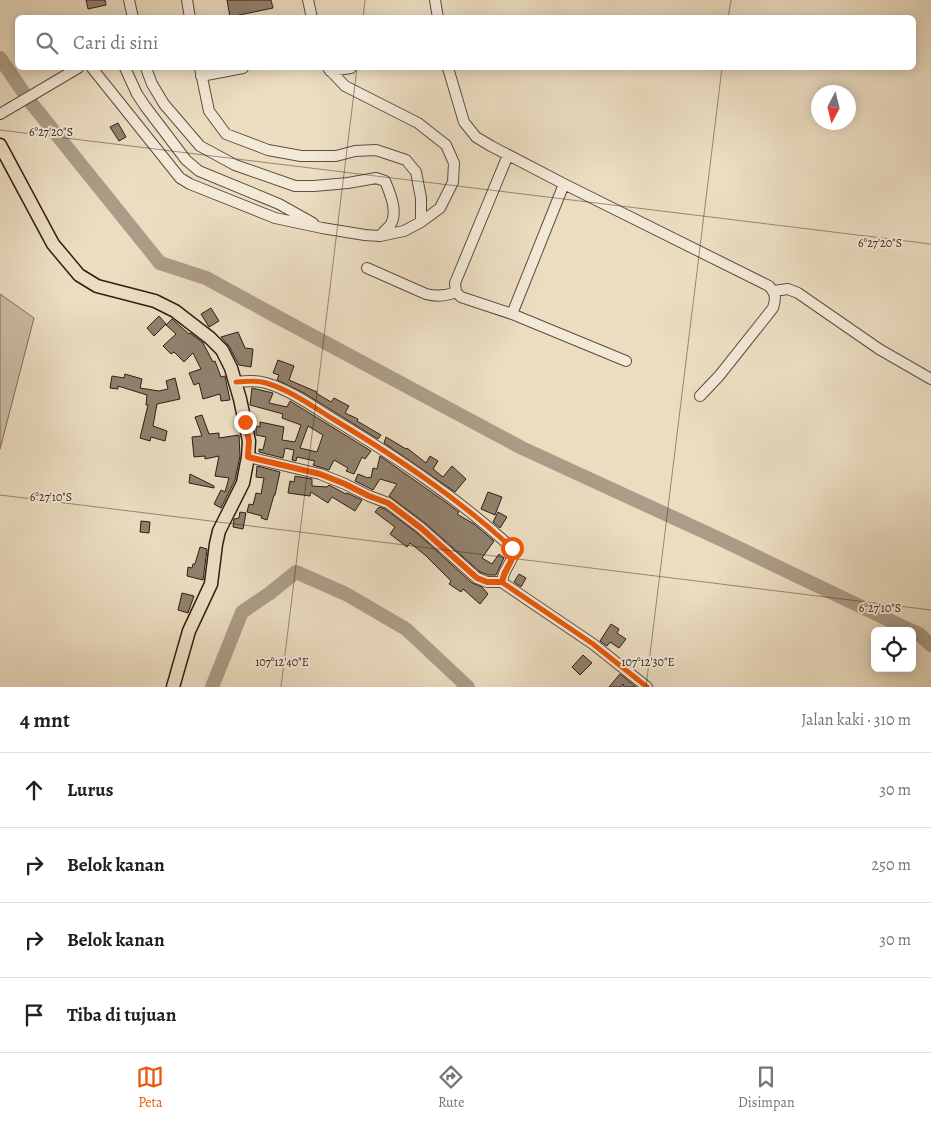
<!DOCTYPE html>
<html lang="id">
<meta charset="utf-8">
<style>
:root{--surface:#fff;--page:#f6f6f6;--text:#202124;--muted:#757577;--line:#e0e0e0;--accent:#ea580c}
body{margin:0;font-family:Alegreya,serif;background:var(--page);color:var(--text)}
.controls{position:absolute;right:15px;bottom:15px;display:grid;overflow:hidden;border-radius:8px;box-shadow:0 2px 12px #0003}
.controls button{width:45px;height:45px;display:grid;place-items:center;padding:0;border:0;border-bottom:1px solid var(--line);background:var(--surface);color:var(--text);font:25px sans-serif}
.compass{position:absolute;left:811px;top:85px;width:45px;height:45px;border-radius:50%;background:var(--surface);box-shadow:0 2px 12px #0003;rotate:187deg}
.stop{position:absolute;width:15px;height:15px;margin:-11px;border:4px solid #ea580c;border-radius:50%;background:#fff}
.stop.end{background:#ea580c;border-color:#fff;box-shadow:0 1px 5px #0008}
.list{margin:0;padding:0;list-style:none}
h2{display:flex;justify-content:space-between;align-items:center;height:65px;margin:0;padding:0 20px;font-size:21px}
h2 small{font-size:16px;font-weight:400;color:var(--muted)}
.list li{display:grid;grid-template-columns:32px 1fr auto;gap:15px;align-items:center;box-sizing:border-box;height:75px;padding:0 20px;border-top:1px solid var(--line)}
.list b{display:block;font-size:19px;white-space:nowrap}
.list em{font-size:16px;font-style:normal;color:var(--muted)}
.icon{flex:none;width:28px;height:28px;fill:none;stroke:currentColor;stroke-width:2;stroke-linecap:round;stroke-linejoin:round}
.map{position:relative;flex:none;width:931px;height:687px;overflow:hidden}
.search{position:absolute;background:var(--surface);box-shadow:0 2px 12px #0003;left:15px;right:15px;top:15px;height:55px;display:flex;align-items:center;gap:12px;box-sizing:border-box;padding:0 18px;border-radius:8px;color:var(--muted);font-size:19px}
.sheet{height:365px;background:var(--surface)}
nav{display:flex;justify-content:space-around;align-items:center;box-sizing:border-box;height:70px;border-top:1px solid var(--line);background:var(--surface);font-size:14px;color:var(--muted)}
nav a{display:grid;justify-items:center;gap:2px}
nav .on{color:var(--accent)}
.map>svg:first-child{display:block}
.green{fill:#ccbca4;stroke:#7e6c5c}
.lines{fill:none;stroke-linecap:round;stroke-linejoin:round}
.river{stroke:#ac9c87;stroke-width:14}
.building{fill:#91816e;stroke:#2f1d15;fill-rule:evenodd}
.minor-casing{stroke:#5e4d40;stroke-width:12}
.major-casing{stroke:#2f1d15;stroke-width:15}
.minor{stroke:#f3e9d7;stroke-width:10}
.major{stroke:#ecddc1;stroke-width:12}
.cycleway-casing{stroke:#f3e9d7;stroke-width:8}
.cycleway{stroke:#e8590c;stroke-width:5}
.route{stroke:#ea580c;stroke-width:6}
.ticks{fill:none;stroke:#2f1d15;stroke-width:1;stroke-opacity:0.45}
.ticks-label{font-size:12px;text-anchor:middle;fill:#2f1d15;stroke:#f3e9d7;stroke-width:4;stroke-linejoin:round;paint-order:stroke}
</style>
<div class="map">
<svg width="931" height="687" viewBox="0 0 931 687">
<rect width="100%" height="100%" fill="#ecddc1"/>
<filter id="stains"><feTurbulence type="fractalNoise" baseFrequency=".004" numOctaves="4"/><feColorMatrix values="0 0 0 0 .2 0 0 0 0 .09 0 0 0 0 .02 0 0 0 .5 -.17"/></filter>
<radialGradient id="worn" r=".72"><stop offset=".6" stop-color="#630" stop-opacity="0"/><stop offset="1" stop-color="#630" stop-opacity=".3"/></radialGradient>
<path class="green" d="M0,294L34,318L0,449Z"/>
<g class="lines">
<path class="river" d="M0,58L28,99L160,263L206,278L270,313L522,448L722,540L912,631
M912,631L919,634L931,645
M212,687L242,612L270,593L296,572L346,594L406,629L468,687"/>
</g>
<path class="building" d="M86,0H105L106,5L88,9Z
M227,0H271L273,8L230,17Z
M118,123L126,137L119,141L110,127Z
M211,308L219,321L209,327L201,314Z
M159,316L166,324L154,336L147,328Z
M172,319L189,334L190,333L203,343L213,362L215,361L221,377L225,376L230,400L221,401L220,394L203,399L199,383L194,385L189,373L201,369L193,353L184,362L174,352L171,354L163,346L176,334L166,325Z
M238,332L245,348L253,349L251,367L239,365L229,346L221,337Z
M278,360L294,366L289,380L317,392L316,393L331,402L334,398L349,406L345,413L358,419L357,421L381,435L378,439L304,393L277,380L279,375L273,373Z
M125,374L142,379L140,388L159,391L168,389L166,381L175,378L180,399L157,404L153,426L167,431L165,441L151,437L150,441L140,438L148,405H146L147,395L118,386V389L110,388L112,376L124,378Z
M252,388L273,393L269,403L287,407L290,401L371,451L365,459L362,457L354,474L346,471L348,468L334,460L329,470L313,465L315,461L297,457L296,461L292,460L294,450L285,448L283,458L259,452V449L263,450L266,437L256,435V426L260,427V422L284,427L282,440L295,442L301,425L282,418L283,414L250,405ZM308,426L323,435L317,452L300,448Z
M202,415L209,434L219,433V438L239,435L240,456L235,480L221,508L214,504L221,490L225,492L229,478L215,476L219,456L205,459V456L194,457L192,437L202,436L195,417Z
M386,437L406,449L407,448L426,463L430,456L438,461L433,469L443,477L452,466L466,479L455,492L384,443Z
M380,456L444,501L459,512L457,514L474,524L494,541L482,558L492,564L499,554L504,558L496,575H488L480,572L425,523L389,496L397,484L380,479L373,490L355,481L358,474L368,478L369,477L371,478L373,468L377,469Z
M257,466L280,472L275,495H274L267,520L261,518L262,516L247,512L249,504L253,505L256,493L261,494L264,478L256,477Z
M190,474L214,486V488L189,483Z
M295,476L312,479V486L327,487L329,485L346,494L347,493L362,500L355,511L332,497L328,503L311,492L310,496L288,493L290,481L294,482Z
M488,492L502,497L495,515L481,509Z
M379,507L385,509L417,533L472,583L482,587L488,594L480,604L463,589L461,592L449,584L451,581L425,555L410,543L407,547L390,534L395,527L375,512Z
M240,512L246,513L243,529L233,527L234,519L239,518Z
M498,512L507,517L500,528L493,522Z
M141,521L150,522L149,533L140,532Z
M200,547L207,549L203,580L187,576L188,567L192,568L193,564H195Z
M519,574L526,578L521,587L514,582Z
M182,593L194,596L188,613L178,610Z
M611,624L619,629L617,633L626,639L619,648L610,642L607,646L600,641Z
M583,655L592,663L580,675L572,667Z
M620,674L636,687H624L623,684L621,687H609Z"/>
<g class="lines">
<g class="minor-casing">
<path id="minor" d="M129,0L133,18
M187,0L190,18
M308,0L312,18
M435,0L438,18
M92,68L180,178L190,184L275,218L322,228L365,235L380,236L404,231L421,222L440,208L453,182L454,163L446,145L418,123L345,86L328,68
M125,68L137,94L145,106L186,160L199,171L279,204L313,223
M146,68L152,84L164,104L200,146L235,165L295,186H314L348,183L376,178L385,181C390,193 398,211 391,224C388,228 383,232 380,236
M200,68L209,111L226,134L268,150L301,156H336L355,151L376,150L406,160L416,172L421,198V222
M448,68L464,122L476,137L491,146L564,184L769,286C776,294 776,298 773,308L719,376L700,396
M330,71L351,68
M201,76L243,68
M0,114L78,68
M508,155L455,283L456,292L461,297L512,314L626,361
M367,268L426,294C437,297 446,296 456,292
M774,291L788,289L798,293L879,349L931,379
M512,314L564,184
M236,382C246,381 256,380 266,383C290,390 312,406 333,419C396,457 458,498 512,548C517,561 500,570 503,583L593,644L647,687
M248,457L320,474L345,484L369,496L388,503L421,528L477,578L487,582H502"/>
</g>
<g class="major-casing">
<path id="major" d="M0,145L53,244L79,275L97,286L155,301L175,311L210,338L222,350L231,368L240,399L249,441L248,457L243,483L219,531L216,544L211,584L189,631L173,687"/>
</g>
<use href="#minor" class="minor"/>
<use href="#major" class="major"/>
<g class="cycleway-casing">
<path id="cycleway" d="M236,382C246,381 256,380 266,383C290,390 312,406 333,419C396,457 458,498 512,548C517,561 500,570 503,583L593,644L647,687"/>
</g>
<use href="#cycleway" class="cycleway"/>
</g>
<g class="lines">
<path class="route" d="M245,422L249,441L248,457L320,474L345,484L369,496L388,503L421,528L477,578L487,582H502C504,569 516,560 512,548"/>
</g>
<path class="ticks" d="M363,18L365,0M728,18L731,0M0,130L931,244M0,495L931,610M281,687L357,68M646,687L722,68"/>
<g class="ticks-label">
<text x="51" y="136">6°27'20"S</text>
<text x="880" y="247">6°27'20"S</text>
<text x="51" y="501">6°27'10"S</text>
<text x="880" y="612">6°27'10"S</text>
<text x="282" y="666">107°12'40"E</text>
<text x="648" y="666">107°12'30"E</text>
</g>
<rect width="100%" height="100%" filter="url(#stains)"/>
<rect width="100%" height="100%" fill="url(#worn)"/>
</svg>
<div class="controls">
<button><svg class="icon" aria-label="locate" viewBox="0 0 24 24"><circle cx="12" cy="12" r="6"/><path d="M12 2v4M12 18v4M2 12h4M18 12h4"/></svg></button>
</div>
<svg class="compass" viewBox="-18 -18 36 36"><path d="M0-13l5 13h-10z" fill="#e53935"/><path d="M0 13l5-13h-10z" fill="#757577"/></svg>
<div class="stop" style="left:512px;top:548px"></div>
<div class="stop end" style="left:245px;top:422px"></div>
<div class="search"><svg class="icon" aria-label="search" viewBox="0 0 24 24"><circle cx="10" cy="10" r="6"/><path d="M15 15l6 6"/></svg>Cari di sini</div>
</div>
<section class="sheet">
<h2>4 mnt<small>Jalan kaki · 310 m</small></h2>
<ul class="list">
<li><svg class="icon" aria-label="ahead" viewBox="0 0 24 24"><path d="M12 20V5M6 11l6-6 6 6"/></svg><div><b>Lurus</b></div><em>30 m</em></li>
<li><svg class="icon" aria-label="right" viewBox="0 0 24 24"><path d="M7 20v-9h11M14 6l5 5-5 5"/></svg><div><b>Belok kanan</b></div><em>250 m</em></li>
<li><svg class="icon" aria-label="right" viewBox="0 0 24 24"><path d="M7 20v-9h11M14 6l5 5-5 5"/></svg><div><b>Belok kanan</b></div><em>30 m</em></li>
<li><svg class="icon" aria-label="arrive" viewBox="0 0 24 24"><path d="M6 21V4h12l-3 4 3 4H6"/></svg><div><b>Tiba di tujuan</b></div></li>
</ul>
</section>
<nav>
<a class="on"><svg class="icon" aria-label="map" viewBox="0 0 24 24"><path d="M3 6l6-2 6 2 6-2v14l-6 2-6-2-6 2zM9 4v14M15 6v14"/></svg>Peta</a>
<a><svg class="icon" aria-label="directions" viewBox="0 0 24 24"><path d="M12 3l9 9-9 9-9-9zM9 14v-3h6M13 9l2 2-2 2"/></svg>Rute</a>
<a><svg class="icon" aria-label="saved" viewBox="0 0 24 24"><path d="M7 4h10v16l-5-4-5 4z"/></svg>Disimpan</a>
</nav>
